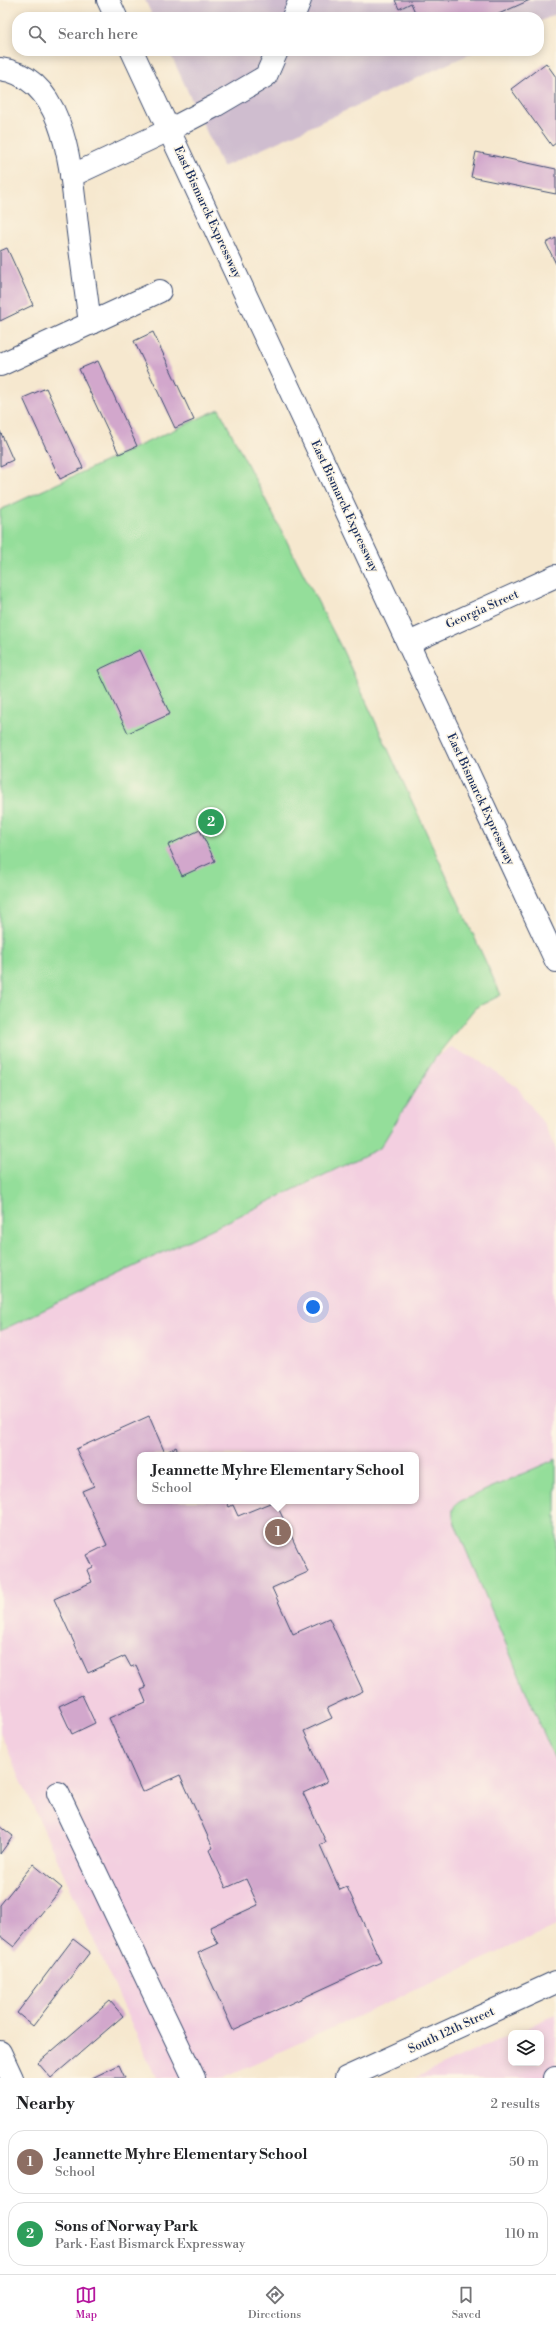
<!DOCTYPE html>
<meta charset="utf-8">
<style>
:root{--surface:#fff;--page:#f2f2f2;--text:#202124;--muted:#757577;--line:#e0e0e0;--accent:#b5179e}
body{margin:0;font-family:"Libre Bodoni",serif;background:var(--page);color:var(--text)}
.controls{position:absolute;right:12px;bottom:12px;display:grid;overflow:hidden;border-radius:8px;box-shadow:0 2px 10px #0003}
.controls button{width:36px;height:36px;display:grid;place-items:center;padding:0;border:0;border-bottom:1px solid var(--line);background:var(--surface);color:var(--text);font:20px sans-serif}
.you{position:absolute;left:313px;top:1307px;width:14px;height:14px;margin:-10px;border:3px solid #fff;border-radius:50%;background:#1a73e8;box-shadow:0 0 0 6px #1a73e833}
.badge{display:grid;place-items:center;width:26px;height:26px;border-radius:50%;background:var(--accent);color:#fff;font-size:13px;font-weight:700}
.pin{position:absolute;translate:-50% -50%;border:2px solid #fff;box-shadow:0 1px 4px #0006}
.popup{position:absolute;left:137px;top:1452px;width:282px;height:52px;box-sizing:border-box;display:grid;place-content:center;border-radius:8px;background:var(--surface);filter:drop-shadow(0 1px 3px #0005);font-size:13px;white-space:nowrap;color:var(--muted)}
.popup b{font-size:15px;color:var(--text)}
.popup::after{content:'';position:absolute;left:50%;top:100%;margin-left:-8px;border:8px solid transparent;border-top-color:var(--surface)}
.list{margin:0;padding:0;list-style:none}
h2{display:flex;justify-content:space-between;align-items:center;height:52px;margin:0;padding:0 16px;font-size:17px}
h2 small{font-size:13px;font-weight:400;color:var(--muted)}
.list li{display:grid;grid-template-columns:26px 1fr auto;gap:12px;align-items:center;box-sizing:border-box;height:64px;margin:0 8px 8px;padding:0 8px;border:1px solid var(--line);border-radius:16px}
.list b{display:block;font-size:15px;white-space:nowrap}
.list p{margin:0;font-size:13px;white-space:nowrap;color:var(--muted)}
.list em{font-size:13px;font-style:normal;color:var(--muted)}
.icon{flex:none;width:22px;height:22px;fill:none;stroke:currentColor;stroke-width:2;stroke-linecap:round;stroke-linejoin:round}
.map{position:relative;flex:none;width:556px;height:2078px;overflow:hidden}
.search{position:absolute;background:var(--surface);box-shadow:0 2px 10px #0003;left:12px;right:12px;top:12px;height:44px;display:flex;align-items:center;gap:10px;box-sizing:border-box;padding:0 14px;border-radius:16px;color:var(--muted);font-size:15px}
.sheet{height:196px;background:var(--surface)}
nav{display:flex;justify-content:space-around;align-items:center;box-sizing:border-box;height:56px;border-top:1px solid var(--line);background:var(--surface);font-size:11px;color:var(--muted)}
nav a{display:grid;justify-items:center;gap:2px}
nav .on{color:var(--accent)}
.map>svg:first-child{display:block}
.built{fill:#f3cfe0;fill-rule:evenodd}
.industrial{fill:#cfbdcf}
.green{fill:#94de9a;stroke:#58867c}
.building{fill:#d2a7cc}
.lines{fill:none;stroke-linecap:round;stroke-linejoin:round}
.minor-casing{stroke:#3c4b6f;stroke-width:24}
.major-casing{stroke:#3c4b6f;stroke-width:24}
.minor{stroke:#fff;stroke-width:22}
.major{stroke:#fff;stroke-width:22}
.labels{text-anchor:middle;stroke-width:3;stroke-linejoin:round;paint-order:stroke}
.street-label{font-size:12px;fill:#1b2f5e;stroke:#fcf5e5}
</style>
<div class="map">
<svg width="556" height="2078" viewBox="0 0 556 2078">
<rect width="100%" height="100%" fill="#fcf5e5"/>
<filter id="ink" filterUnits="userSpaceOnUse"><feTurbulence type="fractalNoise" baseFrequency=".025" numOctaves="2"/><feDisplacementMap in="SourceGraphic" scale="8" xChannelSelector="R" yChannelSelector="G"/><feConvolveMatrix kernelMatrix="1 2 1 2 8 2 1 2 1" color-interpolation-filters="sRGB"/></filter>
<filter id="wash" filterUnits="userSpaceOnUse"><feTurbulence type="fractalNoise" baseFrequency=".012" numOctaves="4" result="noise"/><feDisplacementMap in="SourceGraphic" scale="16" xChannelSelector="R" yChannelSelector="G"/><feGaussianBlur stdDeviation="0.9" result="paint"/><feColorMatrix in="noise" values="0 0 0 0 0 0 0 0 0 0 0 0 0 0 0 0 0 1.4 0 .05"/><feComposite in="paint" operator="in"/></filter>
<g filter="url(#wash)">
<rect width="100%" height="100%" fill="#f6e8cf"/>
<path class="built" d="M451,1047L481,1062L517,1087L544,1124L556,1149V1926L222,2078H156L0,1733V1331L380,1148L435,1058ZM140,1455H416V1501H140Z
M556,2014V2078H415L511,2034V2063H541V2033H514Z"/>
<path class="industrial" d="M145,0H556V14L539,22V17H153Z
M169,51H476L223,167Z"/>
<path class="green" d="M219,409L342,649L501,995L475,1008L435,1058L380,1148L0,1331V510Z
M556,1459V1762L455,1524C452,1514 450,1507 461,1501Z"/>
<g id="blocks">
<path class="building" d="M395,0H530L492,17H417L411,3L399,9Z
M546,63L556,77V143L552,146L511,89Z
M476,152L556,169V194L471,177Z
M556,238V264L546,243Z
M7,248L33,305L0,321V251Z
M153,332L194,420L175,428L134,341Z
M98,361L137,446L119,454L79,369Z
M46,388L83,468L60,479L23,398Z
M0,431L13,460L0,466Z
M140,650L170,714L128,733L98,670Z
M200,830L215,861L182,876L168,845Z
M149,1416L165,1453L176,1447L180,1455H140V1501H226L229,1507L233,1505L238,1516L275,1501L308,1572L272,1588L293,1634L329,1618L363,1691L327,1708L332,1718L304,1731L327,1782L303,1793L326,1842L320,1845L340,1890L347,1887L381,1962L233,2030L198,1953L218,1944L210,1927L258,1905L246,1879L226,1888L209,1850L213,1848L180,1775L142,1792L109,1718L146,1702L141,1690L146,1688L136,1665L131,1667L125,1656L88,1673L54,1599L92,1582L87,1570L93,1567L87,1555L107,1545L82,1491L94,1486L76,1449Z
M82,1695L95,1723L72,1734L59,1706Z
M0,1826L13,1836L0,1854Z
M33,1864L62,1888L14,1947L0,1936V1905Z
M73,1939L90,1952L33,2026L17,2013Z
M110,2001L123,2016L51,2078L38,2063Z
M119,2065L125,2078H92Z"/>
</g>
</g>
<g filter="url(#ink)">
<use href="#blocks" fill-opacity="0" stroke="#3c4b6f" stroke-width="1"/>
<g class="lines">
<g class="minor-casing">
<path id="minor" d="M293,17L300,0
M0,69C67,77 71,173 77,224C81,258 86,291 90,324
M71,176L169,130L215,106L266,76L277,51
M0,365L160,291
M409,643L556,576
M58,1793L194,2078
M0,2052L12,2078
M346,2078L556,1982
M555,2078H556"/>
</g>
<g class="major-casing">
<path id="major" d="M108,0L116,17
M132,51L556,961"/>
</g>
<use href="#minor" class="minor"/>
<use href="#major" class="major"/>
</g>
</g>
<g class="labels">
<g class="street-label">
<text transform="translate(208 212) rotate(65)" y="4">East Bismarck Expressway</text>
<text transform="translate(345 506) rotate(65)" y="4">East Bismarck Expressway</text>
<text transform="translate(482 609) rotate(-24)" y="4">Georgia Street</text>
<text transform="translate(481 799) rotate(65)" y="4">East Bismarck Expressway</text>
<text transform="translate(451 2030) rotate(-25)" y="4">South 12th Street</text>
</g>
</g>
</svg>
<div class="controls">
<button><svg class="icon" aria-label="layers" viewBox="0 0 24 24"><path d="M12 4l9 5-9 5-9-5zM3 14l9 5 9-5"/></svg></button>
</div>
<div class="you"></div>
<div class="pin badge" style="left:278px;top:1532px;background:#8d6e63">1</div>
<div class="popup"><b>Jeannette Myhre Elementary School</b>School</div>
<div class="pin badge" style="left:211px;top:822px;background:#2e9e5b">2</div>
<div class="search"><svg class="icon" aria-label="search" viewBox="0 0 24 24"><circle cx="10" cy="10" r="6"/><path d="M15 15l6 6"/></svg>Search here</div>
</div>
<section class="sheet">
<h2>Nearby<small>2 results</small></h2>
<ul class="list">
<li><span class="badge" style="background:#8d6e63">1</span><div><b>Jeannette Myhre Elementary School</b><p>School</p></div><em>50 m</em></li>
<li><span class="badge" style="background:#2e9e5b">2</span><div><b>Sons of Norway Park</b><p>Park · East Bismarck Expressway</p></div><em>110 m</em></li>
</ul>
</section>
<nav>
<a class="on"><svg class="icon" aria-label="map" viewBox="0 0 24 24"><path d="M3 6l6-2 6 2 6-2v14l-6 2-6-2-6 2zM9 4v14M15 6v14"/></svg>Map</a>
<a><svg class="icon" aria-label="directions" viewBox="0 0 24 24"><path d="M12 3l9 9-9 9-9-9zM9 14v-3h6M13 9l2 2-2 2"/></svg>Directions</a>
<a><svg class="icon" aria-label="saved" viewBox="0 0 24 24"><path d="M7 4h10v16l-5-4-5 4z"/></svg>Saved</a>
</nav>
